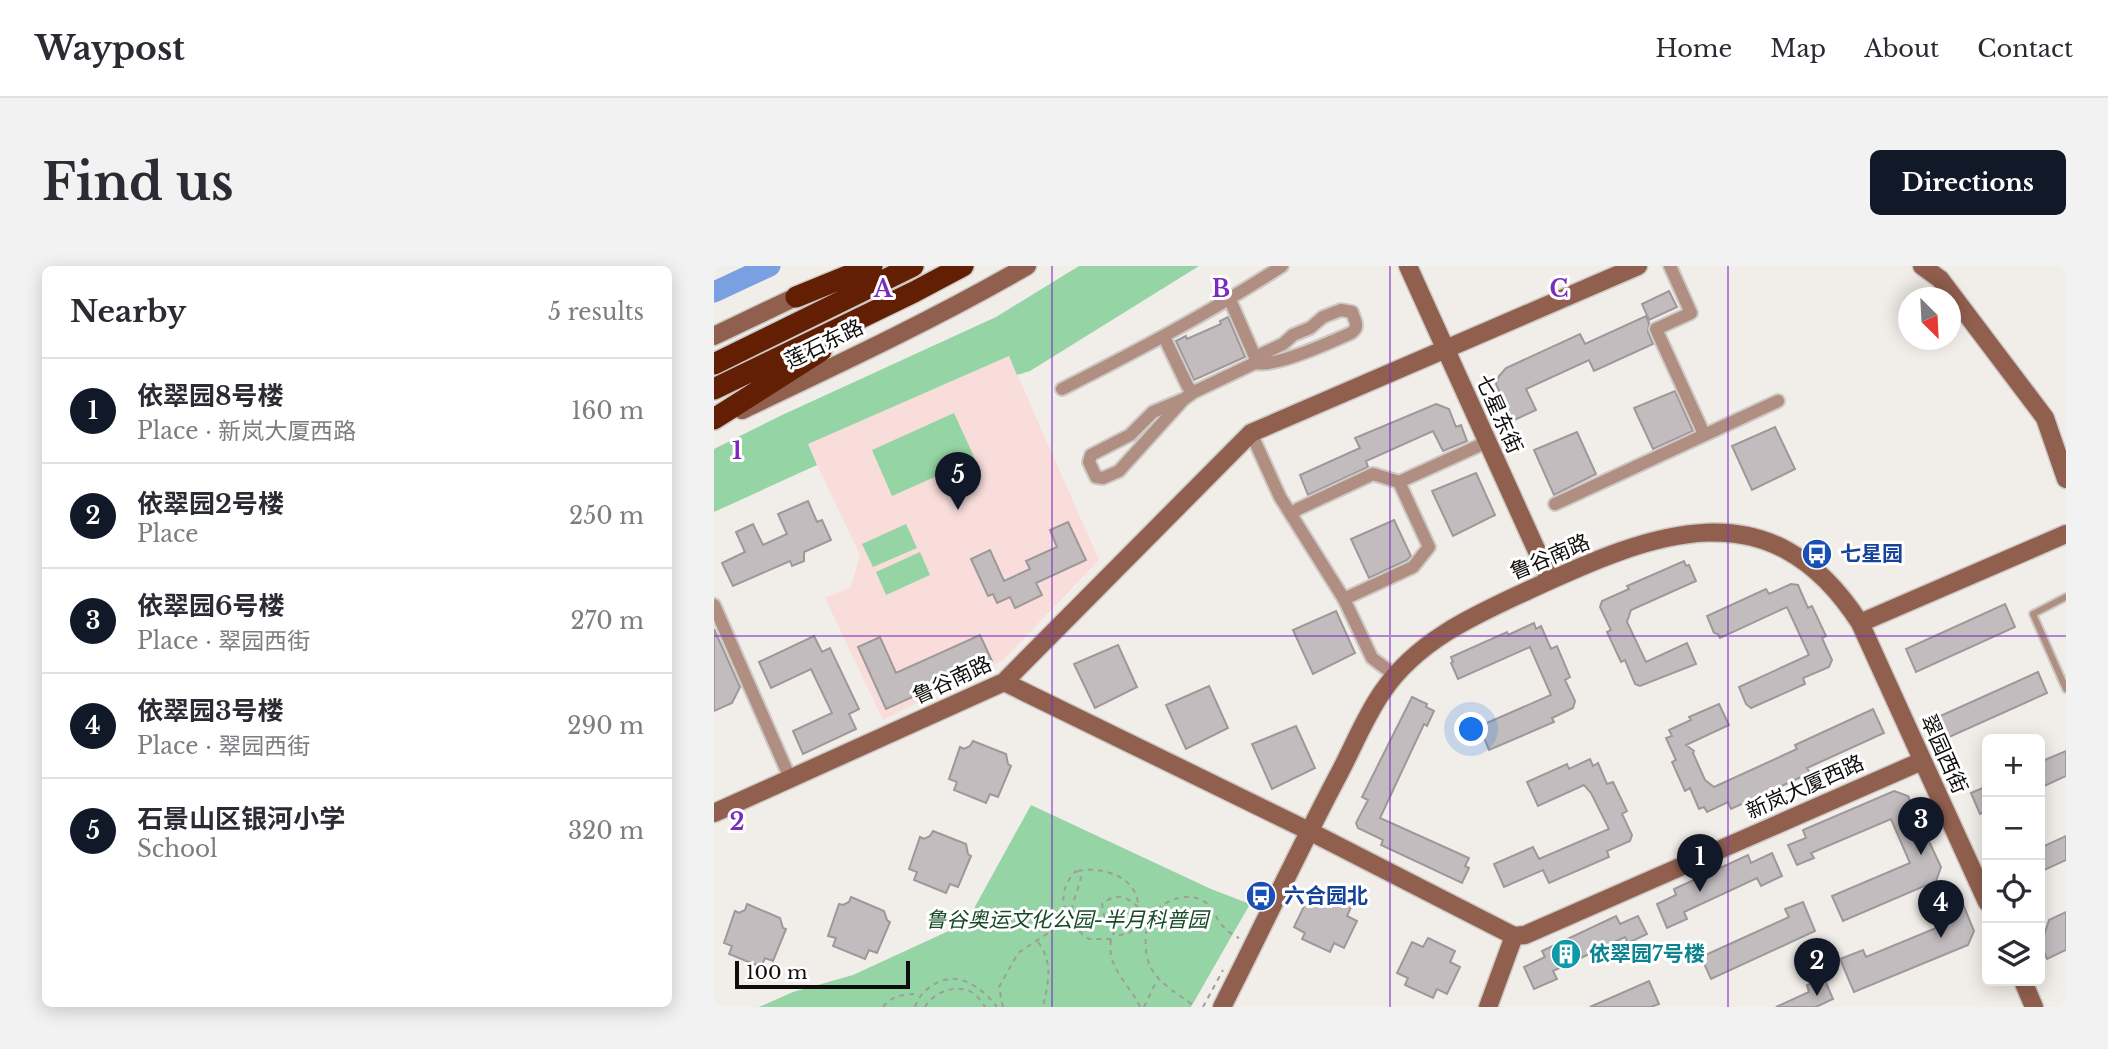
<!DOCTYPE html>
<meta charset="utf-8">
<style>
:root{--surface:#fff;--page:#f2f2f3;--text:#2b2b33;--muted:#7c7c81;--line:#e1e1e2;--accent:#111827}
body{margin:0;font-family:"Libre Baskerville","Noto Sans SC",serif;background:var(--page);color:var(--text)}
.controls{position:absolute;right:21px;bottom:21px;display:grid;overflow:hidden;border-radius:10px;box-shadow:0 4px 18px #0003}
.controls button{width:63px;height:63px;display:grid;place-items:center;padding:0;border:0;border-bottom:2px solid var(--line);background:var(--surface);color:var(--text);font:35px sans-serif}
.compass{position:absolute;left:1184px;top:21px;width:63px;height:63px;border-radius:50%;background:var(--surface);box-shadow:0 4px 18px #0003;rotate:156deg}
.scale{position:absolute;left:21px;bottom:18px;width:175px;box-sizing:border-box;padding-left:7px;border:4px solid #0f0e0c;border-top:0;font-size:19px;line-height:24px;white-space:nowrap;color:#0f0e0c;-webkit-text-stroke:5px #fff;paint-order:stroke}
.you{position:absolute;left:758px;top:464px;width:24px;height:24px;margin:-18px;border:5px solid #fff;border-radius:50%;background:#1a73e8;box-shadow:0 0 0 10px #1a73e833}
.badge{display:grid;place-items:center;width:46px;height:46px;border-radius:50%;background:var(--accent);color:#fff;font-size:23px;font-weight:700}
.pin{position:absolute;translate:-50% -58px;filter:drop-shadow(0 2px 4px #0008)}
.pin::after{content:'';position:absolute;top:37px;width:24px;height:21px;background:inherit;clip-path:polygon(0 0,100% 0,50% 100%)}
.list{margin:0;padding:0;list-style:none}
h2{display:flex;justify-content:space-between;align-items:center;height:91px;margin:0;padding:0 28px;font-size:30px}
h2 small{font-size:23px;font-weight:400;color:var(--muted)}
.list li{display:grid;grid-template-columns:46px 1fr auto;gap:21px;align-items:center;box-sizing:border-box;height:105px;padding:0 28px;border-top:2px solid var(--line)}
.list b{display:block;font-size:26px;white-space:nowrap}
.list p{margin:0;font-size:23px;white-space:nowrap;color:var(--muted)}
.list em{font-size:23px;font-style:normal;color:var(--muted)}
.icon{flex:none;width:38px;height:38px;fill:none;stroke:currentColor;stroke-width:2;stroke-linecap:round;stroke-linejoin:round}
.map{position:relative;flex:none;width:1352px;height:741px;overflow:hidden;border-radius:10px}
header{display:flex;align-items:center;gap:42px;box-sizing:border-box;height:98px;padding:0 35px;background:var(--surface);border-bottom:2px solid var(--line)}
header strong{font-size:33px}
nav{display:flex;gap:38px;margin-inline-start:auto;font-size:24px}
.intro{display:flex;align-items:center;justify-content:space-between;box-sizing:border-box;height:168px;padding:0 42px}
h1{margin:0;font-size:49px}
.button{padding:18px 32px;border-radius:10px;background:var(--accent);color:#fff;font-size:24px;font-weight:700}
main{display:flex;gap:42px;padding:0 42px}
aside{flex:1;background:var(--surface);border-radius:10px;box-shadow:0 4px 18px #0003}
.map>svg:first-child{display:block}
.education{fill:#f8dddb}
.green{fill:#95d4a4}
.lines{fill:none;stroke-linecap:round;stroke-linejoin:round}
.river{stroke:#79a0e0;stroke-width:21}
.building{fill:#c2bcbf;stroke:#9e989b;stroke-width:2}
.lane-casing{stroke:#cdc9c5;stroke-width:10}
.street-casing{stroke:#cdc9c5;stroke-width:16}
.secondary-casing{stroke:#cdc9c5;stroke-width:21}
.highway-casing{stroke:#cdc9c5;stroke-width:24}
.path{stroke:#a09d99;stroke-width:2;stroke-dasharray:5 5;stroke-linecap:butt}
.lane{stroke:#b18e82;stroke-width:6}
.street{stroke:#b18e82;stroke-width:12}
.secondary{stroke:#915f4e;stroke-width:18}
.highway{stroke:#621f04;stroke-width:21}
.grid{fill:none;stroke:#7b2cbf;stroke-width:2;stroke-opacity:0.55}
.labels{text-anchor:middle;stroke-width:6;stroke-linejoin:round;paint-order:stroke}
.street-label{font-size:21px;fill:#0f0e0c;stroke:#fff}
.transit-label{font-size:21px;font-weight:bold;fill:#164399;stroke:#fff;text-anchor:start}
.park-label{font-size:21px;font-style:italic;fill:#164a27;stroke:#fff}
.culture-label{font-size:21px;font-weight:bold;fill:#0d838f;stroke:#fff;text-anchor:start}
.grid-label{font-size:23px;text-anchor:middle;font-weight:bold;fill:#7b2cbf;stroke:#fff;stroke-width:6;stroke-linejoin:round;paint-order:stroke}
</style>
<header>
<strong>Waypost</strong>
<nav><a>Home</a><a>Map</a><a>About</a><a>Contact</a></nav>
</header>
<div class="intro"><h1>Find us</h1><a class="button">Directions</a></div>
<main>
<aside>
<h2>Nearby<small>5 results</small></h2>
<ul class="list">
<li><span class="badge">1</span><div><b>依翠园8号楼</b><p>Place · 新岚大厦西路</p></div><em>160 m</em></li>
<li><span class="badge">2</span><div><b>依翠园2号楼</b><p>Place</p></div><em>250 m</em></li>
<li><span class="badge">3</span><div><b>依翠园6号楼</b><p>Place · 翠园西街</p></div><em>270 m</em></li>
<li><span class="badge">4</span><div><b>依翠园3号楼</b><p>Place · 翠园西街</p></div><em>290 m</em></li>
<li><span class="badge">5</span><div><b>石景山区银河小学</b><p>School</p></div><em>320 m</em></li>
</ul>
</aside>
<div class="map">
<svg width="1352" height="741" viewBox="0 0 1352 741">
<rect width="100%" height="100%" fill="#f1ede8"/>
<path class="education" d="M295,90L385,294L289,394L169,454L111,332L137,321L146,289L93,178Z"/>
<path class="green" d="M365,0H485L316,105L303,109L295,90L94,178L103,199L0,246V183L66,150L282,51Z
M240,147L261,193L178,230L158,184Z
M192,258L203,282L159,301L148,278Z
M206,286L216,309L172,329L162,306Z
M317,539L497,623L536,638L477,741H45L79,726L139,709L252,657Z"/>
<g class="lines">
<path class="river" d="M0,26L56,0"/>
</g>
<path class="building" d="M955,25L963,41L935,54L928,38Z
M932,50L935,57L934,66L939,78L880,105L875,94L812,123L822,144L798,155L782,118L785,110L792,102L866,68L871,78Z
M514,51L531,91L480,114L462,75L472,70L473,73L507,58L506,55Z
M961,125L979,165L939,183L920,142Z
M722,138L735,143L742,161L747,159L753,175L729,185L719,165L652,195L654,201L594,229L586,209L646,182L641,172Z
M1061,161L1081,203L1038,224L1018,180Z
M863,166L882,208L840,229L820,184Z
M762,207L781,249L739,270L718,225Z
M94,235L103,256L108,254L117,274L90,286V295L78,300L76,295L19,320L8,297L31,286L22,266L39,258L49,279L73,268L64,248Z
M680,254L697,290L693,294L655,312L637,273Z
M354,256L372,294L322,317L328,329L301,342L296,331L283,337L279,328L274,330L257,293L276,284L290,315L316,303L312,295L343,281L336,264Z
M970,295L972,300L975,299L982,315L917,344L913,356L932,396L973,377L982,398L926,420L921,418L911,394L907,396L893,366L897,364L886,341L888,335L915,323L913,320Z
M1077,318L1084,319L1094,342L1098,340L1112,370L1108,372L1118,394L1115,401L1089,412L1091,418L1037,442L1032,438L1025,421L1095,389L1073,341L1006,372L1004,368L1000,367L993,350L1052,323L1055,328Z
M1291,338L1301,361L1202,406L1192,383Z
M622,345L641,387L599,408L579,364Z
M820,357L822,363L827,360L837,383L843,380L856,411L851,414L861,435L859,442L838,452L840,456L775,484L768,467L771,465L768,459L837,429L816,381L744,413L737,397L739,396L737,391L793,366L794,369Z
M0,363L26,421L18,437L0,445Z
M266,369L278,395L172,443L144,381L166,371L182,407Z
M100,370L108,386L116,382L145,443L135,448L142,463L89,488L79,465L118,447L97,403L57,422L45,396Z
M404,379L423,421L381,442L360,398Z
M1324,406L1333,427L1233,472L1224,451Z
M495,420L514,462L472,483L452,439Z
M698,431L713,438L712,441L720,445L713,460L710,458L666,552L755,592L751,600L755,602L748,617L667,579L669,574L644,562L642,557L654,534L648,531Z
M1005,438L1015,459L972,479L980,485L979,487L991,514L1000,521L1083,483L1081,479L1159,443L1170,467L1093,502L1096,507L1017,543L1014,536L993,546L990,541L985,543L976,522L971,525L958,496L962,494L952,472L958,470L955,464L977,454L975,451Z
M582,460L601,502L558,523L538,478Z
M259,475L292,488L294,498L297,500L284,531L276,528L272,537L240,524L243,516L235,513L246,481L250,483L256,480Z
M1352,485V510L1326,522V496Z
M876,493L879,500L884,497L893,518L899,516L913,545L908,548L918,569L916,575L893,585L895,591L835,617L829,604L790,621L780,598L819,581L825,593L895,563L877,527L870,519L824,540L813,516L853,498L855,503Z
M1273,520V545L1266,548L1257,527Z
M1180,525L1194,530L1227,601L1222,615L1129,655L1118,630L1196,597L1177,553L1097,587L1100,592L1083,599L1074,579L1092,572L1089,564Z
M219,565L252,578L254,588L257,590L244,621L236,618L232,627L200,614L203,606L195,603L206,571L210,573L216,570Z
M1352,570V594L1326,606V582Z
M1058,587L1068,610L1047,620L1043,612L970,646L973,653L953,662L943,638L962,629L960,623L1034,589L1037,597Z
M610,626L638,639L633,650L643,655L630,682L620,677L616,686L588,673L591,667L580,661L595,630L606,635Z
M1244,626L1260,665L1254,679L1140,726L1126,693L1149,684L1152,691L1227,660L1217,637Z
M137,631L170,645L173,654L176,656L163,687L155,684L151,693L119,680L122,672L114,670L125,638L129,639L135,636Z
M1089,636L1101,665L997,713L987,691L1075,651L1071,643Z
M33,638L66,652L69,662L72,663L59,695L51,692L47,701L15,688L18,680L10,677L21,645L25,647L31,644Z
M1352,646V684L1333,693L1327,679L1335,654Z
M902,650L906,658L924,650L933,668L914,677L911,671L839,705L843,713L820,723L810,701L831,691L828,685Z
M714,672L741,685L736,696L746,701L733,728L723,723L719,732L691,719L694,712L683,707L698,676L709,681Z
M1110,712L1119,733L1102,741H1062L1095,726L1093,719Z
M935,715L945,738L937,741H876Z"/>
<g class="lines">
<g class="lane-casing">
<path id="lane" d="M1352,331L1319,348L1352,423"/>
</g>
<g class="street-casing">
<path id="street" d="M956,0L977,47L942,63L990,168
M450,71L474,121L480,126L541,97V91L516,34
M541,91L569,78L579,69L596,62L609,51L627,44L638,46C641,55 646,61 637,67C617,76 560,102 541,97
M348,123C423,85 497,46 568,0
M470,133L439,146L416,169L377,189L375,196L382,211L389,212L405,205L470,133L480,126
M537,167L566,231L630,333L658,392L682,410
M841,238L1064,135
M577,248L584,243L659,208L685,216L773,176
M630,333L699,301L715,281L685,216
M0,339L76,512"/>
</g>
<g class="secondary-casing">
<path id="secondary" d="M694,0L836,314
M1208,0L1226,13L1331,152L1352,213
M0,70L92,26
M28,144C125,98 221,53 313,0
M1146,357L1352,268
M290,416L595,565L800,670
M0,547L290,416L537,167L924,0
M800,670L811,669L1208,495
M1309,715L1320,741
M508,741C548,663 585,583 627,504C640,479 652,449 669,425C704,374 761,349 815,324C938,267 1056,217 1146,357L1273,636
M774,741L800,670"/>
</g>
<g class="highway-casing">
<path id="highway" d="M82,31L158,0
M0,98L199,0
M0,123L200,26L249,0
M0,153L107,85"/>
</g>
<path class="path" d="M364,605C387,600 422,610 424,638
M427,649L434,652C448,635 476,621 496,640C500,643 501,650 504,654C509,662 517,668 525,672
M434,653C425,706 442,713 482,741
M397,674C392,702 416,718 426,741
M324,676C340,697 334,718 329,741
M169,741C178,729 191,728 205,728
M201,741C205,730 210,725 219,719C244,703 267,721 283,741
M211,741C219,726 245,716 260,728C265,731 268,737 271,741
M289,741L285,721L304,687L354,654L367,612L362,605C339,628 350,656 375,673H398L400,664L390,649L388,638C402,627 411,629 424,641V658L415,667L402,670L400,668
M430,741L443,714
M489,741L509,704"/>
<use href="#lane" class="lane"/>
<use href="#street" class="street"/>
<use href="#secondary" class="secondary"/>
<use href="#highway" class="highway"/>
</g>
<path class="grid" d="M338,0V741M676,0V741M1014,0V741M0,370H1352"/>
<defs>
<g id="bus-disc" transform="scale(1.575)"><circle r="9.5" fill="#1a4fb4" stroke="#fff"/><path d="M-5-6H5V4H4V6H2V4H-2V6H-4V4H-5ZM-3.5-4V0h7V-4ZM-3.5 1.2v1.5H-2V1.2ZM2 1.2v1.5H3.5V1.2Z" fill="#fff"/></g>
<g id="building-disc" transform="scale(1.575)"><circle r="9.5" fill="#0f9aa8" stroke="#fff"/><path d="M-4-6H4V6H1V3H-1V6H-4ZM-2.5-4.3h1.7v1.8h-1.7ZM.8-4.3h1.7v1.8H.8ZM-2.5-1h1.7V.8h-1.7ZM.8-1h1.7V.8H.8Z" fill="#fff"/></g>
</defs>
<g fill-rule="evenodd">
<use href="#bus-disc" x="1103" y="288"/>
<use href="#bus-disc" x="547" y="630"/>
<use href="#building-disc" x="852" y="688"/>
</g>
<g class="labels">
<g class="street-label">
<text transform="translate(110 78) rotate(-26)" y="7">莲石东路</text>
<text transform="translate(785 148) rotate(66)" y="7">七星东街</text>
<text transform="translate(836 291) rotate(-23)" y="7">鲁谷南路</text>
<text transform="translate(238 414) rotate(-25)" y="7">鲁谷南路</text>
<text transform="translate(1230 488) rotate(66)" y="7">翠园西街</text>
<text transform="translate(1091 521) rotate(-24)" y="7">新岚大厦西路</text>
</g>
<g class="transit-label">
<text x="1126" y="295">七星园</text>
<text x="570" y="637">六合园北</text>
</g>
<g class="park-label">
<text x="353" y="661">鲁谷奥运文化公园-半月科普园</text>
</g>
<g class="culture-label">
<text x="875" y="695">依翠园7号楼</text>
</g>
</g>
<g class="grid-label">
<text x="169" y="31">A</text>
<text x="507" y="31">B</text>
<text x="845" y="31">C</text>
<text x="23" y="193">1</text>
<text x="23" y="564">2</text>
</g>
</svg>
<div class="controls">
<button>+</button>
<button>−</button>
<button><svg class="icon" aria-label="locate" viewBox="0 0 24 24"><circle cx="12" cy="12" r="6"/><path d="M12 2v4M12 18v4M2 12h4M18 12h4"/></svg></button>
<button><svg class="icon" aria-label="layers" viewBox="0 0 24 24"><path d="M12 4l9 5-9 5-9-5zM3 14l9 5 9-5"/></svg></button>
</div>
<svg class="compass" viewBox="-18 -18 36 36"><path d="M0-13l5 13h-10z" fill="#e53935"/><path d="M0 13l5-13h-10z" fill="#7c7c81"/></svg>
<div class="scale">100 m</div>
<div class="you"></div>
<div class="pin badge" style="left:986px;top:626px">1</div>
<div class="pin badge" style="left:1103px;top:730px">2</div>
<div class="pin badge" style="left:1207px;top:589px">3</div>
<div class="pin badge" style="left:1227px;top:672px">4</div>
<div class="pin badge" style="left:244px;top:244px">5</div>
</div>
</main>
